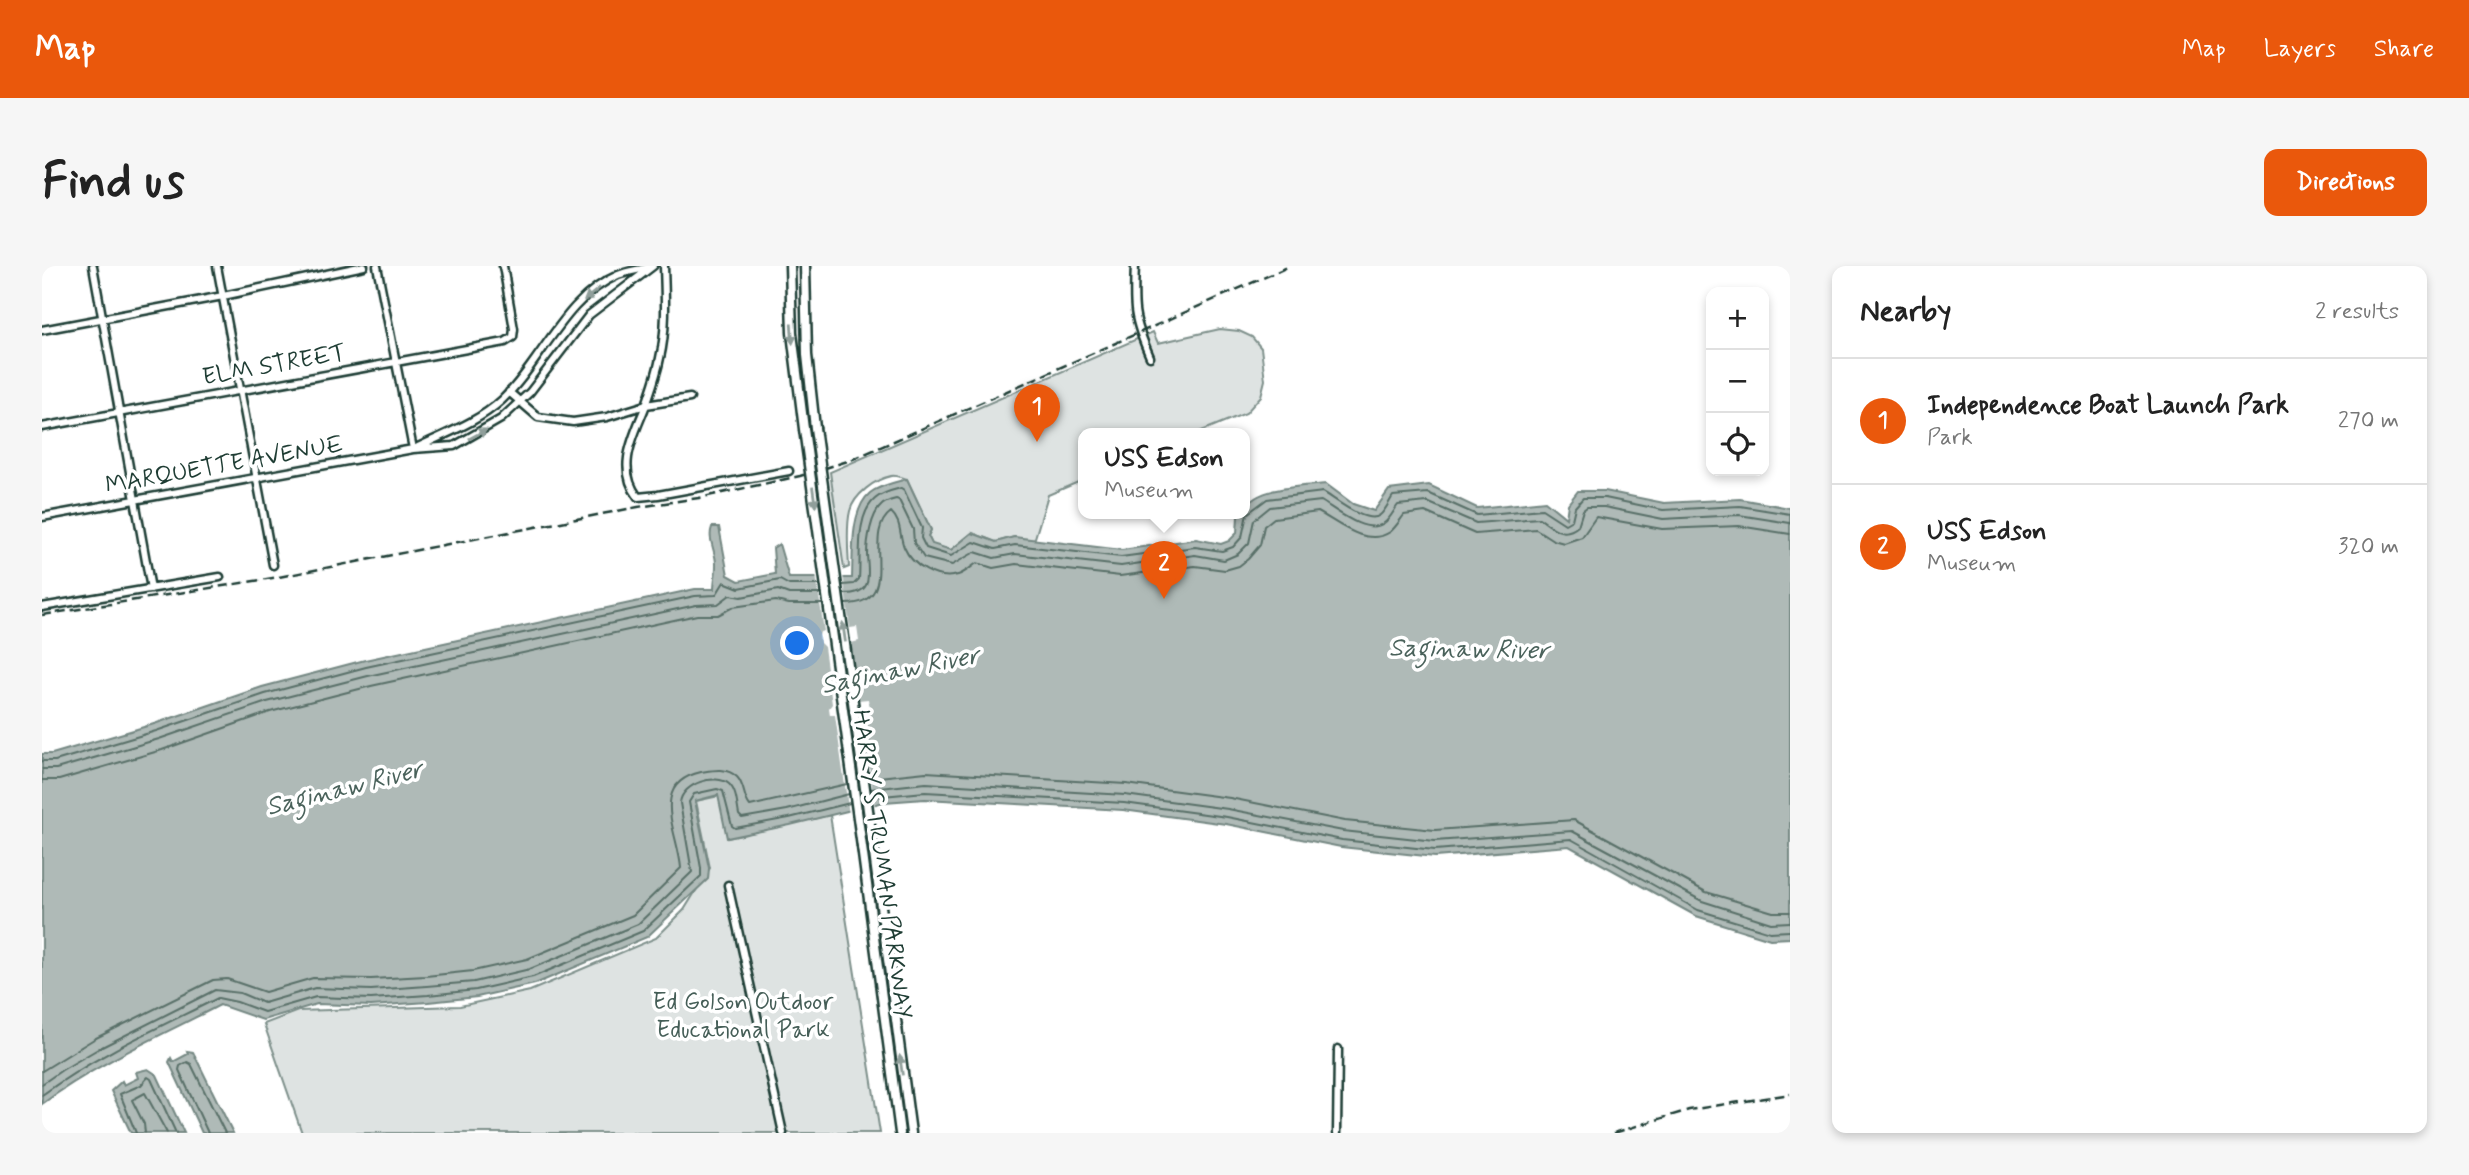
<!DOCTYPE html>
<meta charset="utf-8">
<style>
:root{--surface:#fff;--page:#f6f6f6;--text:#222;--muted:#767676;--line:#e0e0e0;--accent:#ea580c}
body{margin:0;font-family:Mynerve,sans-serif;background:var(--page);color:var(--text)}
.controls{position:absolute;right:21px;top:21px;display:grid;overflow:hidden;border-radius:14px;box-shadow:0 4px 10px #0003}
.controls button{width:63px;height:63px;display:grid;place-items:center;padding:0;border:0;border-bottom:2px solid var(--line);background:var(--surface);color:var(--text);font:35px sans-serif}
.you{position:absolute;left:756px;top:378px;width:24px;height:24px;margin:-18px;border:5px solid #fff;border-radius:50%;background:#1a73e8;box-shadow:0 0 0 10px #1a73e833}
.badge{display:grid;place-items:center;width:46px;height:46px;border-radius:50%;background:var(--accent);color:#fff;font-size:23px;font-weight:700}
.pin{position:absolute;translate:-50% -58px;filter:drop-shadow(0 2px 4px #0008)}
.pin::after{content:'';position:absolute;top:37px;width:24px;height:21px;background:inherit;clip-path:polygon(0 0,100% 0,50% 100%)}
.popup{position:absolute;left:1036px;top:162px;width:172px;height:91px;box-sizing:border-box;display:grid;place-content:center;border-radius:14px;background:var(--surface);filter:drop-shadow(0 2px 5px #0005);font-size:23px;white-space:nowrap;color:var(--muted)}
.popup b{font-size:26px;color:var(--text)}
.popup::after{content:'';position:absolute;left:50%;top:100%;margin-left:-14px;border:14px solid transparent;border-top-color:var(--surface)}
.list{margin:0;padding:0;list-style:none}
h2{display:flex;justify-content:space-between;align-items:center;height:91px;margin:0;padding:0 28px;font-size:30px}
h2 small{font-size:23px;font-weight:400;color:var(--muted)}
.list li{display:grid;grid-template-columns:46px 1fr auto;gap:21px;align-items:center;box-sizing:border-box;height:126px;padding:0 28px;border-top:2px solid var(--line)}
.list b{display:block;font-size:26px;white-space:nowrap}
.list p{margin:0;font-size:23px;white-space:nowrap;color:var(--muted)}
.list em{font-size:23px;font-style:normal;color:var(--muted)}
.icon{flex:none;width:38px;height:38px;fill:none;stroke:currentColor;stroke-width:2;stroke-linecap:round;stroke-linejoin:round}
.map{position:relative;flex:none;width:1748px;height:867px;overflow:hidden;border-radius:14px}
header{display:flex;align-items:center;gap:42px;box-sizing:border-box;height:98px;padding:0 35px;background:var(--accent);color:#fff}
header strong{font-size:33px}
nav{display:flex;gap:38px;margin-inline-start:auto;font-size:24px}
.intro{display:flex;align-items:center;justify-content:space-between;box-sizing:border-box;height:168px;padding:0 42px}
h1{margin:0;font-size:49px}
.button{padding:18px 32px;border-radius:14px;background:var(--accent);color:#fff;font-size:24px;font-weight:700}
main{display:flex;gap:42px;padding:0 42px}
aside{flex:1;background:var(--surface);border-radius:14px;box-shadow:0 4px 10px #0003}
.map>svg:first-child{display:block}
.green{fill:#dee3e2;stroke:#7e908b;stroke-width:2}
.water{fill:#afbab7;stroke:#758883;stroke-width:2}
.pier{fill:#fff}
.lines{fill:none;stroke-linecap:round;stroke-linejoin:round}
.shore{stroke:#596f68;stroke-width:2}
.street-casing{stroke:#1f3d34;stroke-width:11}
.secondary-casing{stroke:#1f3d34;stroke-width:13}
.street{stroke:#fff;stroke-width:6}
.secondary{stroke:#fff;stroke-width:8}
.rail{stroke:#1f3d34;stroke-width:2.5;stroke-dasharray:10 5;stroke-linecap:butt}
.secondary-bridge-casing{stroke:#1f3d34;stroke-width:13;stroke-linecap:butt}
.secondary-bridge{stroke:#fff;stroke-width:8}
.oneway{fill:#8f9e9a}
.labels{text-anchor:middle;stroke-width:7;stroke-linejoin:round;paint-order:stroke}
.street-label{font-size:24px;fill:#1f3d34;stroke:#fff}
.park-label{font-size:24px;fill:#455e57;stroke:#fff}
.water-label{font-size:26px;font-style:italic;fill:#4a625b;stroke:#fff}
</style>
<header>
<strong>Map</strong>
<nav><a>Map</a><a>Layers</a><a>Share</a></nav>
</header>
<div class="intro"><h1>Find us</h1><a class="button">Directions</a></div>
<main>
<div class="map">
<svg width="1748" height="867" viewBox="0 0 1748 867">
<rect width="100%" height="100%" fill="#fff"/>
<filter id="ink" filterUnits="userSpaceOnUse"><feTurbulence type="fractalNoise" baseFrequency=".0143" numOctaves="2"/><feDisplacementMap in="SourceGraphic" scale="14" xChannelSelector="R" yChannelSelector="G"/><feConvolveMatrix kernelMatrix="1 2 1 2 8 2 1 2 1" color-interpolation-filters="sRGB"/></filter>
<g filter="url(#ink)">
<path class="green" d="M1178,63L1197,65L1210,71L1219,82L1223,114L1219,130L1204,147L1155,167H1042L1041,214L1006,229L992,275L972,271L954,276L930,267L909,284L890,279L886,270L889,264L865,213C859,211 854,209 849,210C833,213 812,229 808,245C804,261 806,284 807,301L802,303L788,206L1111,66L1116,77Z
M677,530L686,572L788,549L838,867H260L222,758L256,745L418,740L488,725L614,672L642,644L668,602L654,535Z"/>
<path class="water" d="M865,213L889,264L886,270L890,278L909,284L930,267L954,276L972,271L1080,284L1154,273L1179,278L1187,275L1195,267L1196,250L1202,247C1207,220 1262,221 1284,218L1311,238L1332,245L1347,224L1387,219L1435,242L1503,235L1524,252L1526,238L1536,225H1563L1622,237L1698,233L1748,242V672L1728,673L1654,650L1527,580L1393,591L1299,581L1184,558L1081,544L883,533L842,536L748,559L685,572L676,529L653,535L667,602L666,613L605,671L493,718L435,731L386,736L329,740L275,738L221,754L178,739C118,770 55,797 0,838V488H10L112,458L220,421L323,394L653,323H672C672,315 674,308 674,300C675,287 665,274 670,261H677L686,309L697,315L733,308L731,282L737,278L747,312H810C811,289 808,244 828,227C838,219 854,216 865,213Z
M145,785L151,786L191,867H160L127,796L129,792L131,796L146,788Z
M106,803L115,809L142,867H89L69,825L80,815L82,819L96,812L94,806Z"/>
<path class="pier" d="M774,308H801L808,362L815,361L817,375L809,377L816,434L826,433L828,447L820,449L833,541L807,548L793,449H788L787,442L790,438L782,381L778,377L777,370L778,366L782,365Z"/>
<g class="lines">
<path class="shore" d="M801,319L812,318L817,313C819,291 813,250 833,233C839,227 851,224 859,222L862,224L880,262L879,272L884,282L909,290L932,276L953,283L973,279L1079,291L1153,281L1180,285L1191,281L1200,271L1205,248L1225,233L1281,226C1292,232 1325,260 1338,249C1343,245 1347,236 1351,230L1386,227L1435,249L1500,243L1523,258L1530,254L1533,241L1541,232H1563L1621,244L1698,240L1748,248
M802,328C832,328 826,310 825,288C825,275 829,249 839,240C842,236 850,234 854,233L857,234L871,263L872,277L882,292L910,299L933,286L952,292L973,288L1079,300L1153,289L1182,294L1196,288L1207,277L1212,254L1228,241L1279,235C1293,243 1324,270 1342,257C1348,253 1352,244 1356,239L1385,236L1434,257L1497,252C1510,261 1521,273 1536,260L1541,244L1545,241H1562L1621,253L1697,249L1748,257
M803,338C863,338 817,269 849,246C860,256 857,269 862,281C870,300 895,315 916,309C923,307 929,301 935,297L951,302L974,298L1078,310L1153,300L1183,304L1197,300L1206,293L1218,279L1222,260L1232,252L1276,246C1295,256 1324,282 1348,266C1354,261 1358,254 1362,249L1383,246L1433,268L1494,263L1511,274L1522,277L1540,271L1554,251L1620,263L1697,260L1748,268
M0,495H13L114,465L223,428L324,401L653,330L674,329L682,316L697,322L738,314L747,319H778
M0,503H14L117,473L225,436L326,410L654,339L676,338L688,329L699,331L736,324L747,328H779
M827,512L884,506L1084,518L1188,532L1303,555L1393,564L1532,554L1664,626L1731,646H1748
M0,514H17L120,484L228,446L329,420L655,349H676L691,341L734,335L747,338H781
M829,523L884,517L1083,529L1186,543L1301,565L1393,575L1530,565L1660,635L1729,657L1748,656
M830,531L883,526L1082,537L1185,551L1300,574L1393,584L1529,573L1656,644L1728,666L1748,665
M0,805L52,773L171,714L185,713L223,726L271,712L329,713L384,710L431,705L485,693L591,649L639,602C636,566 606,518 659,506C672,504 684,501 695,511C703,519 701,532 708,540L805,518
M0,818L20,804L56,783L173,724L198,727L222,737L273,722L329,724L385,720L432,716L488,703L596,658L650,606L638,537C640,517 674,507 687,518C695,525 695,540 697,549L700,552L745,544L807,528
M0,829C54,789 116,762 176,732L195,736L222,746L274,731L329,733L386,729L434,724L491,711L601,665L659,610V602L647,536L652,528L675,523L681,525L690,560L693,562L747,552L808,537
M94,867L78,828L99,819L106,811L109,813L134,867
M103,867L102,858L90,834L103,827L125,867
M166,867L137,804L138,800L145,796L149,798L183,867"/>
<g class="street-casing">
<path id="street" d="M51,0L109,323
M175,0L231,299
M335,0L371,183
M622,0C623,31 625,62 618,92C615,108 609,124 604,139C593,168 573,201 596,231L616,229L747,205
M1093,0C1091,42 1091,52 1108,91
M0,64L181,30L322,0
M467,126L496,151L531,156L565,151L604,139L648,132
M0,161L463,76L471,71L472,63L461,0
M376,181C405,167 436,156 460,134C500,96 522,32 576,9C586,5 597,4 607,1
M0,251L371,183L412,180L459,153L488,126L547,49L611,0
M0,341L178,311
M686,619L741,867
M1295,867L1296,783"/>
</g>
<g class="secondary-casing">
<path id="secondary" d="M748,0L750,67L762,163
M763,0L765,89L773,162
M831,580L869,867
M820,581L858,867"/>
</g>
<use href="#street" class="street"/>
<use href="#secondary" class="secondary"/>
<path class="rail" d="M0,349L237,311L596,241L657,232L758,210L809,194L1248,0
M1572,867L1647,844L1748,828"/>
<g class="secondary-bridge-casing">
<path id="secondary-bridge" d="M773,162L831,580
M762,163L820,581"/>
</g>
<use href="#secondary-bridge" class="secondary-bridge"/>
</g>
<defs><path id="oneway-solid" d="M-6-.8H1V-3.2L6.5 0L1 3.2V.8H-6Z" transform="scale(1.75)"/></defs>
<g class="oneway">
<use href="#oneway-solid" transform="translate(550 28) rotate(141)"/>
<use href="#oneway-solid" transform="translate(750 68) rotate(86)"/>
<use href="#oneway-solid" transform="translate(436 168) rotate(-29)"/>
<use href="#oneway-solid" transform="translate(772 231) rotate(82)"/>
<use href="#oneway-solid" transform="translate(802 366) rotate(-98)"/>
<use href="#oneway-solid" transform="translate(859 799) rotate(-98)"/>
</g>
</g>
<g class="labels">
<g class="street-label">
<text transform="translate(232 98) rotate(-10)" y="8">ELM STREET</text>
<text transform="translate(182 198) rotate(-10)" y="8">MARQUETTE AVENUE</text>
<text transform="translate(841 598) rotate(82)" y="8">HARRY S TRUMAN PARKWAY</text>
</g>
<g class="park-label">
<text x="701" y="743">Ed Golson Outdoor<tspan x="701" dy="28">Educational Park</tspan></text>
</g>
<g class="water-label">
<text transform="translate(1427 382) rotate(1)" y="9">Saginaw River</text>
<text transform="translate(858 403) rotate(-11)" y="9">Saginaw River</text>
<text transform="translate(302 521) rotate(-14)" y="9">Saginaw River</text>
</g>
</g>
</svg>
<div class="controls">
<button>+</button>
<button>−</button>
<button><svg class="icon" aria-label="locate" viewBox="0 0 24 24"><circle cx="12" cy="12" r="6"/><path d="M12 2v4M12 18v4M2 12h4M18 12h4"/></svg></button>
</div>
<div class="you"></div>
<div class="pin badge" style="left:995px;top:176px">1</div>
<div class="pin badge" style="left:1122px;top:333px">2</div>
<div class="popup"><b>USS Edson</b>Museum</div>
</div>
<aside>
<h2>Nearby<small>2 results</small></h2>
<ul class="list">
<li><span class="badge">1</span><div><b>Independence Boat Launch Park</b><p>Park</p></div><em>270 m</em></li>
<li><span class="badge">2</span><div><b>USS Edson</b><p>Museum</p></div><em>320 m</em></li>
</ul>
</aside>
</main>
